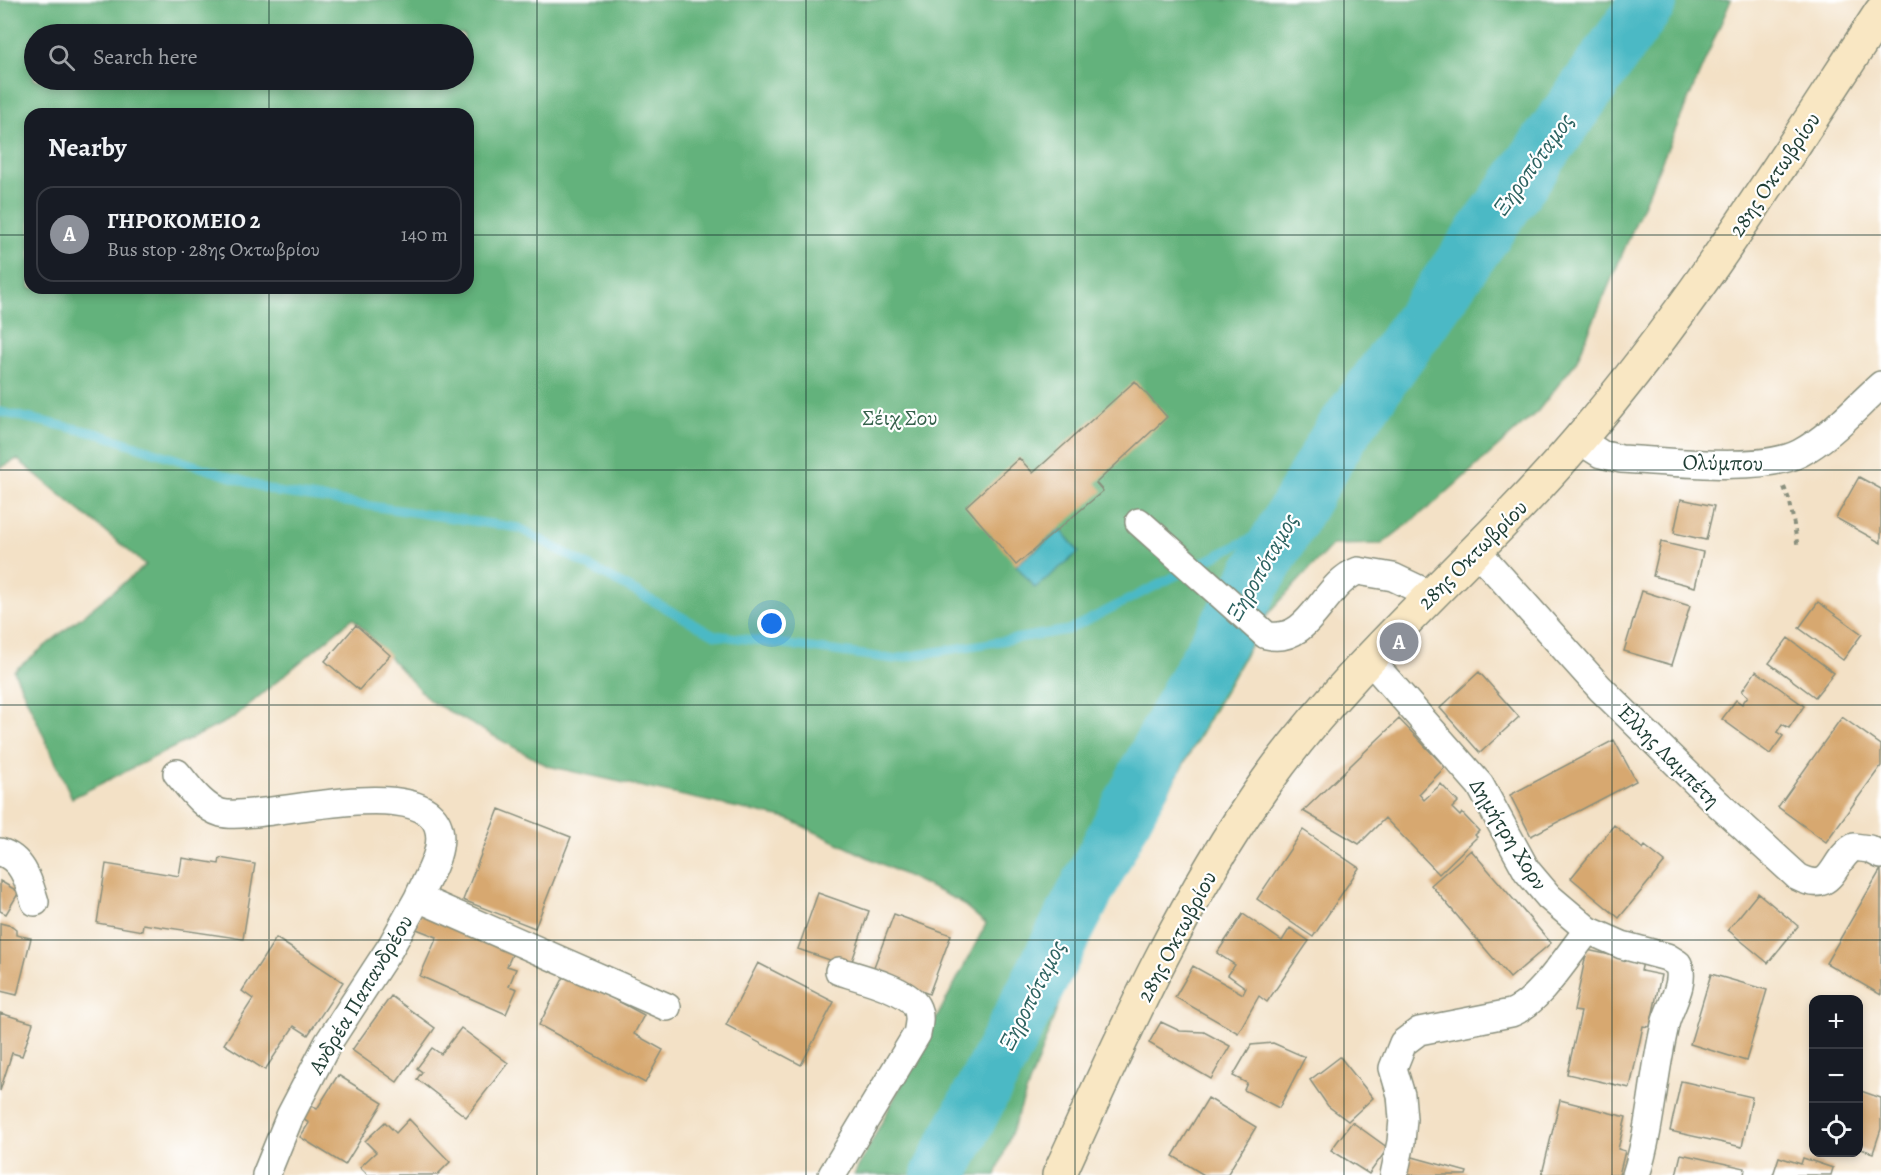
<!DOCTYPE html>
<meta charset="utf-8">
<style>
:root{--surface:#171b24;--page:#242831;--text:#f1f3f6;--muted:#9ea1a6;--line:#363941;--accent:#8c9099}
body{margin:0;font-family:Alegreya,serif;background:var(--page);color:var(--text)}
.controls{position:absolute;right:18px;bottom:18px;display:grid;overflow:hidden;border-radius:12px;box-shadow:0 3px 9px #0003}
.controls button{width:54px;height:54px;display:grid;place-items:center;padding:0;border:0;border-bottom:2px solid var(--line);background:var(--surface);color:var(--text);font:30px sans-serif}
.you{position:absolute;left:772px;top:624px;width:21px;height:21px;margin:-15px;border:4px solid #fff;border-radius:50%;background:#1a73e8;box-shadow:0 0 0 9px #1a73e833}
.badge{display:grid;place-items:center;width:39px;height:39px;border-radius:50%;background:var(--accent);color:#fff;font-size:20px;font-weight:700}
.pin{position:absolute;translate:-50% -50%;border:3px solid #fff;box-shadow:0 2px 6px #0006}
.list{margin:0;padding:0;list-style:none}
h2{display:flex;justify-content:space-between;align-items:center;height:78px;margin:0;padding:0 24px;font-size:26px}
h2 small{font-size:20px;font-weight:400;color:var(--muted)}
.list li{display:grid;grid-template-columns:39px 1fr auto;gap:18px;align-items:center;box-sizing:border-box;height:96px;margin:0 12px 12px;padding:0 12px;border:2px solid var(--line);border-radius:18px}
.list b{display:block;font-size:22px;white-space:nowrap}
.list p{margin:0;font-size:20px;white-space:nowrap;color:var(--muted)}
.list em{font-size:20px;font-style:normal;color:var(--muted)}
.icon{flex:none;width:33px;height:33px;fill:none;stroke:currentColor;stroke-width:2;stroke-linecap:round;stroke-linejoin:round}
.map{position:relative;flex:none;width:1881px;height:1175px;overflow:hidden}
.search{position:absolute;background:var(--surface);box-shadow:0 3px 9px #0003;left:24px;top:24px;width:450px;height:66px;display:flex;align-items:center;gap:15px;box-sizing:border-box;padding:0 21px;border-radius:33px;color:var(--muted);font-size:22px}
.panel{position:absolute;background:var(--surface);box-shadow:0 3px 9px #0003;left:24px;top:108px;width:450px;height:186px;border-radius:18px}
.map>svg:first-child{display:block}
.forest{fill:#64b27c;stroke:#427858;stroke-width:1.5;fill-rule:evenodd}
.water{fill:#4cb9c5;stroke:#367b7c;stroke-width:1.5}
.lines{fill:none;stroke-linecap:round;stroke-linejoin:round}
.stream{stroke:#4cb9c5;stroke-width:9}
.river{stroke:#4cb9c5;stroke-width:56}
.building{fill:#d7a86f}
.minor-casing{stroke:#898f7d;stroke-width:30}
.secondary-casing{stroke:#898f7d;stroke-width:36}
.path{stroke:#898f7d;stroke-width:4;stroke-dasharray:4.5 4.5;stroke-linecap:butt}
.minor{stroke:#fff;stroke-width:27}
.secondary{stroke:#f9e7c3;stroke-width:33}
.grid{fill:none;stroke:#1f3d34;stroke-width:1.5;stroke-opacity:0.55}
.labels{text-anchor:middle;stroke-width:4.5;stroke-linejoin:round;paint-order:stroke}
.street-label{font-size:22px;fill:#1f3d34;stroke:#fff}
.park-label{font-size:22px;fill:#36624c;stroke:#fff}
.water-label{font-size:24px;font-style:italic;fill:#2c6260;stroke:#fff}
</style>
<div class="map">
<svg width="1881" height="1175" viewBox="0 0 1881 1175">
<rect width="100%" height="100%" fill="#fff"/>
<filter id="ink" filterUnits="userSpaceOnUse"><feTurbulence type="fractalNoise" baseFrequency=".0167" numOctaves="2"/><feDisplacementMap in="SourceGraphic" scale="12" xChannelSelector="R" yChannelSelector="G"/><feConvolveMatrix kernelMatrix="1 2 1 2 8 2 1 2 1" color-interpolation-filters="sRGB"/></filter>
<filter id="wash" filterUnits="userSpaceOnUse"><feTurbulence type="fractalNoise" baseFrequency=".008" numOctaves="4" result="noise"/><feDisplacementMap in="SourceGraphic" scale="24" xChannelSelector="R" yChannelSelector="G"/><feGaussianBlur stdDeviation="1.35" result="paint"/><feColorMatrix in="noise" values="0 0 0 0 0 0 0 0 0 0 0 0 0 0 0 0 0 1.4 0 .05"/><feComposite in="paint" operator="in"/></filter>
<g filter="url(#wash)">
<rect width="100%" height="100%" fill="#f3e1c6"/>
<path class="forest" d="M0,0H1731L1576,362L1538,411L1437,501L1382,544L1332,545L1268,614L1134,853L1065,987L996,1175H854L986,924L959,901L788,819L548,766L430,701L353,618L233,718L72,798L14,671L146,565L17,459L0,468ZM34,34H464V80H34ZM30,114H468V288H30Z"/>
<path class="water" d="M1061,530L1079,552L1035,588L1016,565Z"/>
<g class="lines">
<path class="stream" d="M0,412L99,434L277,492L519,528L715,635L893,659L1068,630L1291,518"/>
<path class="river" d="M939,1175L1187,696L1338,438L1650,0"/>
</g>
<g id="blocks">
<path class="building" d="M1135,381L1167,417L1096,483L1103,491L1016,565L966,506L1019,458L1033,473Z
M1859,477L1881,489V543L1836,518Z
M1681,499L1714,506L1706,540L1674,533Z
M1661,542L1703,552L1695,587L1653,576Z
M1642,591L1690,606L1672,665L1624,651Z
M1818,602L1862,634L1843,660L1799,628Z
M356,625L390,655L359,690L325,661Z
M1788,638L1834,673L1815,697L1769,663Z
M1756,671L1804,706L1789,728L1782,724L1777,732L1783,736L1770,754L1722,719L1736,700L1742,704L1748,696L1742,691Z
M1479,672L1519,717L1480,753L1440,708Z
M1842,717L1881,745V766L1826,842L1778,807Z
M1399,719L1445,767L1419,794L1424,800L1441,784L1458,802L1452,808L1460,816L1462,813L1479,831L1475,835L1477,837L1439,874L1385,818L1359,844L1303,811Z
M1614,740L1636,781L1531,836L1510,795Z
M499,809L571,837L535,928L463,900Z
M1614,825L1643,849L1645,846L1665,862L1619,918L1571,878Z
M1303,830L1359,868L1313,937L1257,899Z
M1471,850L1551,943L1510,978L1431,885Z
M182,858L219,864L220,858L255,864L243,939L143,924L142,931L97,923L106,864L179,876Z
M1881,869V995L1826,963Z
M0,881L19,892L6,914L0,911Z
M818,893L869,911L850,967L798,949Z
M1758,893L1798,926L1768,963L1728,930Z
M423,907L515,948L507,966L516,969L509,986L517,989L506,1014L420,976L437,937L414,928Z
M894,914L951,935L929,994L872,972Z
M1243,914L1282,941L1290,928L1309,941L1267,1002L1259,996L1238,1033L1175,997L1193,966L1243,994L1246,988L1228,975L1235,965L1217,953Z
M0,923L12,926L16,929V935L31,938L17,995L0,991Z
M276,938L343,982L308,1035L294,1026L265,1070L224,1044L253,999L242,991Z
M1587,950L1643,962L1641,971L1661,975L1650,1027L1643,1026L1630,1088L1567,1074L1581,1012L1574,1011Z
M758,963L834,1002L801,1065L726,1025Z
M566,973L644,1015L634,1034L663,1050L645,1083L539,1025Z
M1711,974L1767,990L1746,1061L1690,1044Z
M391,996L435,1028L397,1082L352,1050Z
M0,1013L33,1023L22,1056L12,1053L0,1091Z
M1161,1022L1180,1031L1204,1032L1230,1046L1211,1079L1149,1043Z
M461,1028L508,1063L466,1117L417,1079L422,1072L417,1068L432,1048L441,1054Z
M1273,1043L1305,1057L1279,1108L1244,1090L1247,1083L1233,1076L1251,1045Z
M1340,1057L1373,1098L1348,1121L1328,1106L1310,1080Z
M338,1075L383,1103L345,1165L300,1137L309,1123L301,1118L309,1105L317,1109Z
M1681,1081L1752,1097L1742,1147L1670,1131Z
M1858,1090L1881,1098V1129L1873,1153L1858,1148Z
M1208,1098L1256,1127L1227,1175H1204L1173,1156Z
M1560,1100L1626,1117L1618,1149L1625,1151L1619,1175L1542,1174Z
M409,1119L450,1162L437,1175H368L360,1167L376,1152L365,1141L385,1122L396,1133Z
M1352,1122L1388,1148L1369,1174L1331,1150Z
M1681,1154L1745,1168L1744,1175H1676Z
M1409,1156L1467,1172L1466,1175H1404Z
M1779,1157L1801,1164L1803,1158L1833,1168L1831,1175H1773Z"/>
</g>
</g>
<g filter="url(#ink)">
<use href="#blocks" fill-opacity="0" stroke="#898f7d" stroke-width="1.5"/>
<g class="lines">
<g class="minor-casing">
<path id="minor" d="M1579,440L1601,454L1621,459C1667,461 1762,473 1800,453C1830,437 1855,408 1881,385
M1139,522L1266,635C1311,646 1322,584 1358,571L1393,577L1431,595
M1477,551L1600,688L1715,801L1798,877C1835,896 1831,860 1854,847L1869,849L1881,855
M1369,659L1480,785L1527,871L1549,897L1588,930L1622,945L1667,957L1678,964C1686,981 1671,1005 1666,1021C1653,1072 1652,1125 1636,1175
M177,773C189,787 202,807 221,813C260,824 454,760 439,847C436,865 425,882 418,898
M0,852C23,858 29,883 35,902
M266,1175L290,1116L328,1043L390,948L418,898L667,1007
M832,1175L917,1034C919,1024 921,1015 916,1006C907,989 858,977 839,971
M1394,1175L1401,1142L1403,1119L1401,1095L1393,1068L1403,1043L1419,1031L1511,1013C1539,1003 1569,953 1588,930"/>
</g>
<g class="secondary-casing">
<path id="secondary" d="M1059,1175C1120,1041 1181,902 1267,781C1357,656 1478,558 1578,441C1692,308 1785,158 1881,12"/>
</g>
<path class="path" d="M1784,487L1790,502L1798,548"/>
<use href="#minor" class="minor"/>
<use href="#secondary" class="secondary"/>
</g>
</g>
<path class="grid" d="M269,0V34M537,0V1175M806,0V1175M1075,0V1175M1344,0V1175M1612,0V1175M269,80V114M0,235H30M468,235H1881M269,288V1175M0,470H1881M0,705H1881M0,940H1881"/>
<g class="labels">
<g class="street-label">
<text transform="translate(1774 174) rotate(-56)" y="8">28ης Οκτωβρίου</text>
<text transform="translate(1723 462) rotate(1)" y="8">Ολύμπου</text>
<text transform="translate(1472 554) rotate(-45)" y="8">28ης Οκτωβρίου</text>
<text transform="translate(1669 755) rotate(45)" y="8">Έλλης Λαμπέτη</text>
<text transform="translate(1509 834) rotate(58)" y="8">Δημήτρη Χορν</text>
<text transform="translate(1176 936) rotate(-62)" y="8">28ης Οκτωβρίου</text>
<text transform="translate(360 994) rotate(-59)" y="8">Ανδρέα Παπανδρέου</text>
</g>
<g class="park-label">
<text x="900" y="425">Σέιχ Σου</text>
</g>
<g class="water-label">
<text transform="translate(1533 164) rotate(-54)" y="8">Ξηροπόταμος</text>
<text transform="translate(1262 567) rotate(-60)" y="8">Ξηροπόταμος</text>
<text transform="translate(1032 995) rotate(-63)" y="8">Ξηροπόταμος</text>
</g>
</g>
</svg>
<div class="controls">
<button>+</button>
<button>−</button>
<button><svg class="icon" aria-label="locate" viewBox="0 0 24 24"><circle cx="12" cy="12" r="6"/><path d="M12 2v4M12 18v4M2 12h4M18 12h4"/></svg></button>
</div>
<div class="you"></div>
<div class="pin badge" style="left:1399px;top:642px">A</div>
<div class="search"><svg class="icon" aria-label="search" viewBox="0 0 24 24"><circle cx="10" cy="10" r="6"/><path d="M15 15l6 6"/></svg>Search here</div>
<section class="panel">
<h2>Nearby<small></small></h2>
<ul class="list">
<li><span class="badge">A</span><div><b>ΓΗΡΟΚΟΜΕΙΟ 2</b><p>Bus stop · 28ης Οκτωβρίου</p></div><em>140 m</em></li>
</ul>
</section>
</div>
